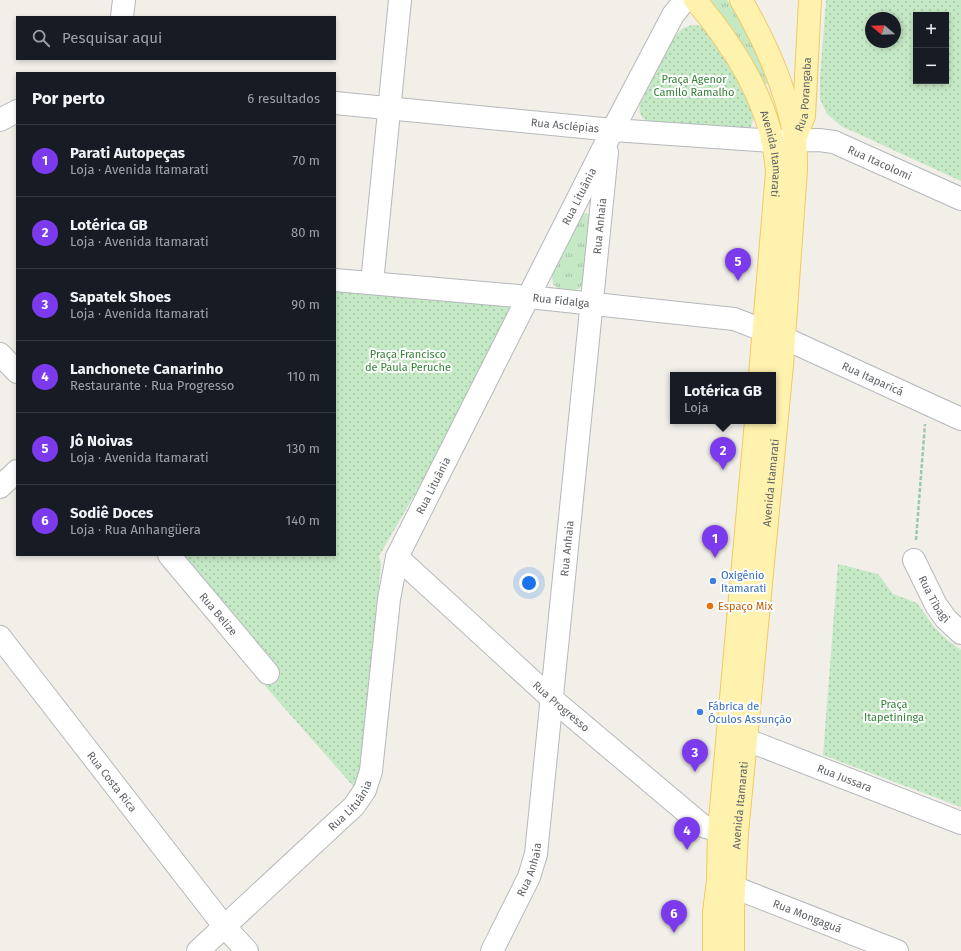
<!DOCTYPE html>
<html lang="pt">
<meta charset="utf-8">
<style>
:root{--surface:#171b24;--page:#242831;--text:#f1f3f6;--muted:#9ea1a6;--line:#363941;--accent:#7c3aed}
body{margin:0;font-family:"Fira Sans",sans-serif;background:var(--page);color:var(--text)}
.controls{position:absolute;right:12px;top:12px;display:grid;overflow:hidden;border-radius:0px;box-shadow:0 2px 6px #0003}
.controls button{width:36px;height:36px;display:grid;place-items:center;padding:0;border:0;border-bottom:1px solid var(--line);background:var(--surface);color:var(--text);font:20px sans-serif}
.compass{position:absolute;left:865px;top:12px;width:36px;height:36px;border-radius:50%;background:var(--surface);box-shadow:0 2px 6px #0003;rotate:289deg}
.you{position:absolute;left:529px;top:583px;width:14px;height:14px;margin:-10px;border:3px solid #fff;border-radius:50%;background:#1a73e8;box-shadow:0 0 0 6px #1a73e833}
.badge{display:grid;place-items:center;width:26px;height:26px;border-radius:50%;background:var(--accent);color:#fff;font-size:13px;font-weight:700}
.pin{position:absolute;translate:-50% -33px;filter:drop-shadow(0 1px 2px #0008)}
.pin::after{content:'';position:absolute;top:21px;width:14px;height:12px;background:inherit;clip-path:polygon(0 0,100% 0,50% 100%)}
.popup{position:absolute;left:670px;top:372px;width:106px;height:52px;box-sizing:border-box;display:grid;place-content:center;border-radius:0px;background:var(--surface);filter:drop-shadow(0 1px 3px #0005);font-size:13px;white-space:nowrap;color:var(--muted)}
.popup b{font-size:15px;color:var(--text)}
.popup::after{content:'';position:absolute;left:50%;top:100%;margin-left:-8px;border:8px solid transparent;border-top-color:var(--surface)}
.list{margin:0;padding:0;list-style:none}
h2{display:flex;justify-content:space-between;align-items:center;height:52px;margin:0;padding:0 16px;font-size:17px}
h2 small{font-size:13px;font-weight:400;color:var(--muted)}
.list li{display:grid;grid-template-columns:26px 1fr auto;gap:12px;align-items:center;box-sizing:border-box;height:72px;padding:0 16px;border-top:1px solid var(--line)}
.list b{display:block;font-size:15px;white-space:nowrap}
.list p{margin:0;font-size:13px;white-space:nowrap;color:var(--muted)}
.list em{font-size:13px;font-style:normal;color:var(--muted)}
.icon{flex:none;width:22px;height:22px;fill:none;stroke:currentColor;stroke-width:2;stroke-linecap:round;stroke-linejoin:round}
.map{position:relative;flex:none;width:961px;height:951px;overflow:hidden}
.search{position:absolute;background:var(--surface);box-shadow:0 2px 6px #0003;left:16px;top:16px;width:320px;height:44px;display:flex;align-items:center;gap:10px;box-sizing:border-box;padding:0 14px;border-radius:0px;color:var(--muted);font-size:15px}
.panel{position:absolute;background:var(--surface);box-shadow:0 2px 6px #0003;left:16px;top:72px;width:320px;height:484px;border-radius:0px}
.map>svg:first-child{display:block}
.grass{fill:url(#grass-tufts)}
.park{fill:url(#park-dots);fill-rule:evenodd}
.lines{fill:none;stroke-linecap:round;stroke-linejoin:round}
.minor-casing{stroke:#b5b8bc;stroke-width:24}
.major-casing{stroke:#f2c960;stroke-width:24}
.path{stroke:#9cc7a9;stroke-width:2.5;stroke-dasharray:4 2;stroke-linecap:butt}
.minor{stroke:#fff;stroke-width:22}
.major{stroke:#fff2af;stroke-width:22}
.shop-dot{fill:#3f7fe0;stroke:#fff;stroke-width:1.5}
.food-dot{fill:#e8710a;stroke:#fff;stroke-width:1.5}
.labels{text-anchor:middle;stroke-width:4;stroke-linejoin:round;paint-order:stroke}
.park-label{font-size:11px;fill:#348238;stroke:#fff}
.street-label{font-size:11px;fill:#5f6368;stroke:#fff}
.shop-label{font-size:11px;fill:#366cbe;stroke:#fff;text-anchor:start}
.food-label{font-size:11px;fill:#c56008;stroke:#fff;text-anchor:start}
</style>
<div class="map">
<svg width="961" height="951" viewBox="0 0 961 951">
<defs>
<pattern id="grass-tufts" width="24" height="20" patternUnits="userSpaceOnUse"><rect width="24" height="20" fill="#c5e8c5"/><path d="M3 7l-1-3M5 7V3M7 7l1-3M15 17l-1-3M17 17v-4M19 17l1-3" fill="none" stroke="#a3c0a4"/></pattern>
<pattern id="park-dots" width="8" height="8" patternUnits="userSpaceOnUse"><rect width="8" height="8" fill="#c5e8c5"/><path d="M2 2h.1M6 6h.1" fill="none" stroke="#a3c0a4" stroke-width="1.8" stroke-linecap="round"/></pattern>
</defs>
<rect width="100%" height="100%" fill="#f1efe8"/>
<path class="grass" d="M711,0H727C745,24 759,54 768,83L763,86L734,33Z
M585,213L590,214L583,283L579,289C570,291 559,291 553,284L552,276L583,214Z"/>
<path class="park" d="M826,0H961V181L841,126L827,114L820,99V78ZM916,15H946V81H916ZM871,18H895V42H871Z
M692,25C701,25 705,28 711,35L743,89L754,116L751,127L746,130H743L650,121C641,120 638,112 640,104L675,36L683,28Z
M335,280L529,297L379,556L381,565L378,593L363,758L359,777L354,787L265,686L276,673L178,555H335Z
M838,564L878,574L893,594L917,603L935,628L945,638L961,650V807L823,755Z"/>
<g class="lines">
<g class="minor-casing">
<g id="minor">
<path d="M122,17L124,0"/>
<path id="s1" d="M335,103L613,130L773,141L819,140L834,142L845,147L961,199"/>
<path d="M0,120L17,111"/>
<path id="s2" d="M335,280L529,297L734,319L784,338L961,419"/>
<path d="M372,283L400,0"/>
<path d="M0,354L17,372"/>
<path d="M0,487L17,471"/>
<path id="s3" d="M169,555L268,673"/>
<path id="s4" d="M397,557L552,699L703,826L719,831L737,833"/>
<path id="s5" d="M914,560L936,605L946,619L961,633"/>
<path id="s6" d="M0,637L224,926L247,951"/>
<path id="s7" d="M729,733L961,823"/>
<path id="s8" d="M718,881L897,951"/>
<path id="s9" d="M198,951L354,806L365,790L371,771L389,599L397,557L609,137L673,15L685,0"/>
<path id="s10" d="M492,951L529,877L536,854L607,152"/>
</g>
</g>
<g class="major-casing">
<g id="major">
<path id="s11" d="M695,0C736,48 773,107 777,172L760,375"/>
<path id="s12" d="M795,139L804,116L810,0"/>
<path d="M714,951V912L718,881L719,831L756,421"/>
<path id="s13" d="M733,951V910L737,833L782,365L796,170C796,160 796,149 795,139C787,90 766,43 741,0"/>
</g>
</g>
<path class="path" d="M916,540L925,424"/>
<use href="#minor" class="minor"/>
<use href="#major" class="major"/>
</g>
<g class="shop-dot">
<circle cx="713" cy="581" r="4"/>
<circle cx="700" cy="712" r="4"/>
</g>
<circle class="food-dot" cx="710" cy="606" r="4"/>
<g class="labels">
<g class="park-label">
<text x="694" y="83">Praça Agenor<tspan x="694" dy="13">Camilo Ramalho</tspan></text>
<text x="408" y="358">Praça Francisco<tspan x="408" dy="13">de Paula Peruche</tspan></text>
<text x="894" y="708">Praça<tspan x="894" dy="13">Itapetininga</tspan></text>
</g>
<g class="street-label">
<text dy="4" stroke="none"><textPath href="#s12" startOffset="46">Rua Porangaba</textPath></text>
<text dy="4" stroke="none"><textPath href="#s1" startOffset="231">Rua Asclépias</textPath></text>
<text dy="4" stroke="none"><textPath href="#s11" startOffset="175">Avenida Itamarati</textPath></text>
<text dy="4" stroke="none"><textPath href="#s1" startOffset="551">Rua Itacolomi</textPath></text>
<text dy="4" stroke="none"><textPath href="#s9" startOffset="872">Rua Lituânia</textPath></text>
<text dy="4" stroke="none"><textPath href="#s10" startOffset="738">Rua Anhaia</textPath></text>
<text dy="4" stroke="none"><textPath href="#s2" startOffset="227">Rua Fidalga</textPath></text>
<text dy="4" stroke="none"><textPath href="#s2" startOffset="552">Rua Itaparicá</textPath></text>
<text dy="4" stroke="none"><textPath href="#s13" startOffset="470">Avenida Itamarati</textPath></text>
<text dy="4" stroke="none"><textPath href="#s9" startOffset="548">Rua Lituânia</textPath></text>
<text dy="4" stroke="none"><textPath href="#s10" startOffset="414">Rua Anhaia</textPath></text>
<text dy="4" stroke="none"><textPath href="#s5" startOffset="44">Rua Tibagi</textPath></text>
<text dy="4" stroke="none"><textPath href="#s3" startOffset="77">Rua Belize</textPath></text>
<text dy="4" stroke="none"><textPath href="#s4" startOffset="222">Rua Progresso</textPath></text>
<text dy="4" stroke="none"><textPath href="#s7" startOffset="124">Rua Jussara</textPath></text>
<text dy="4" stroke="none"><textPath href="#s6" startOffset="183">Rua Costa Rica</textPath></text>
<text dy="4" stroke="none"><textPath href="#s9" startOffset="211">Rua Lituânia</textPath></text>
<text dy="4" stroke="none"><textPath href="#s13" startOffset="146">Avenida Itamarati</textPath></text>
<text dy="4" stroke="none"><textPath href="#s10" startOffset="90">Rua Anhaia</textPath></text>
<text dy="4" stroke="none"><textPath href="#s8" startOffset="96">Rua Mongaguá</textPath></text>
</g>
<g class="shop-label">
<text x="721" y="579">Oxigênio<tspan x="721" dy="13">Itamarati</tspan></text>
<text x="708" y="710">Fábrica de<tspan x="708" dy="13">Óculos Assunção</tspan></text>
</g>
<g class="food-label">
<text x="718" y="610">Espaço Mix</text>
</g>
</g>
</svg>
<div class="controls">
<button>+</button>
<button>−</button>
</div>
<svg class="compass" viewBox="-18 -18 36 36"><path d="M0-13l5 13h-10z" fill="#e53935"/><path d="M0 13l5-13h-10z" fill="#9ea1a6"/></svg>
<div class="you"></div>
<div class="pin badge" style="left:715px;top:558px">1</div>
<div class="pin badge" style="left:723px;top:470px">2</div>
<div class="popup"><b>Lotérica GB</b>Loja</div>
<div class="pin badge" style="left:695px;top:772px">3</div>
<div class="pin badge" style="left:687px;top:850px">4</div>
<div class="pin badge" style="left:738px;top:281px">5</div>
<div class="pin badge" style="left:674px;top:933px">6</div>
<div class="search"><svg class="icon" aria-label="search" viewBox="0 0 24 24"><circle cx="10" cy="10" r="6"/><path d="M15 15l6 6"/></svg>Pesquisar aqui</div>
<section class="panel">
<h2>Por perto<small>6 resultados</small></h2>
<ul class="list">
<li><span class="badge">1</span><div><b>Parati Autopeças</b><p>Loja · Avenida Itamarati</p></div><em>70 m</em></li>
<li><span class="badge">2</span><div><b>Lotérica GB</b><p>Loja · Avenida Itamarati</p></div><em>80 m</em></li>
<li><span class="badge">3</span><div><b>Sapatek Shoes</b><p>Loja · Avenida Itamarati</p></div><em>90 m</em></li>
<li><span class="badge">4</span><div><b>Lanchonete Canarinho</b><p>Restaurante · Rua Progresso</p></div><em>110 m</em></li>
<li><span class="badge">5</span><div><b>Jô Noivas</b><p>Loja · Avenida Itamarati</p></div><em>130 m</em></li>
<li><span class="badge">6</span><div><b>Sodiê Doces</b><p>Loja · Rua Anhangüera</p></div><em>140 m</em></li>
</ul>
</section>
</div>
